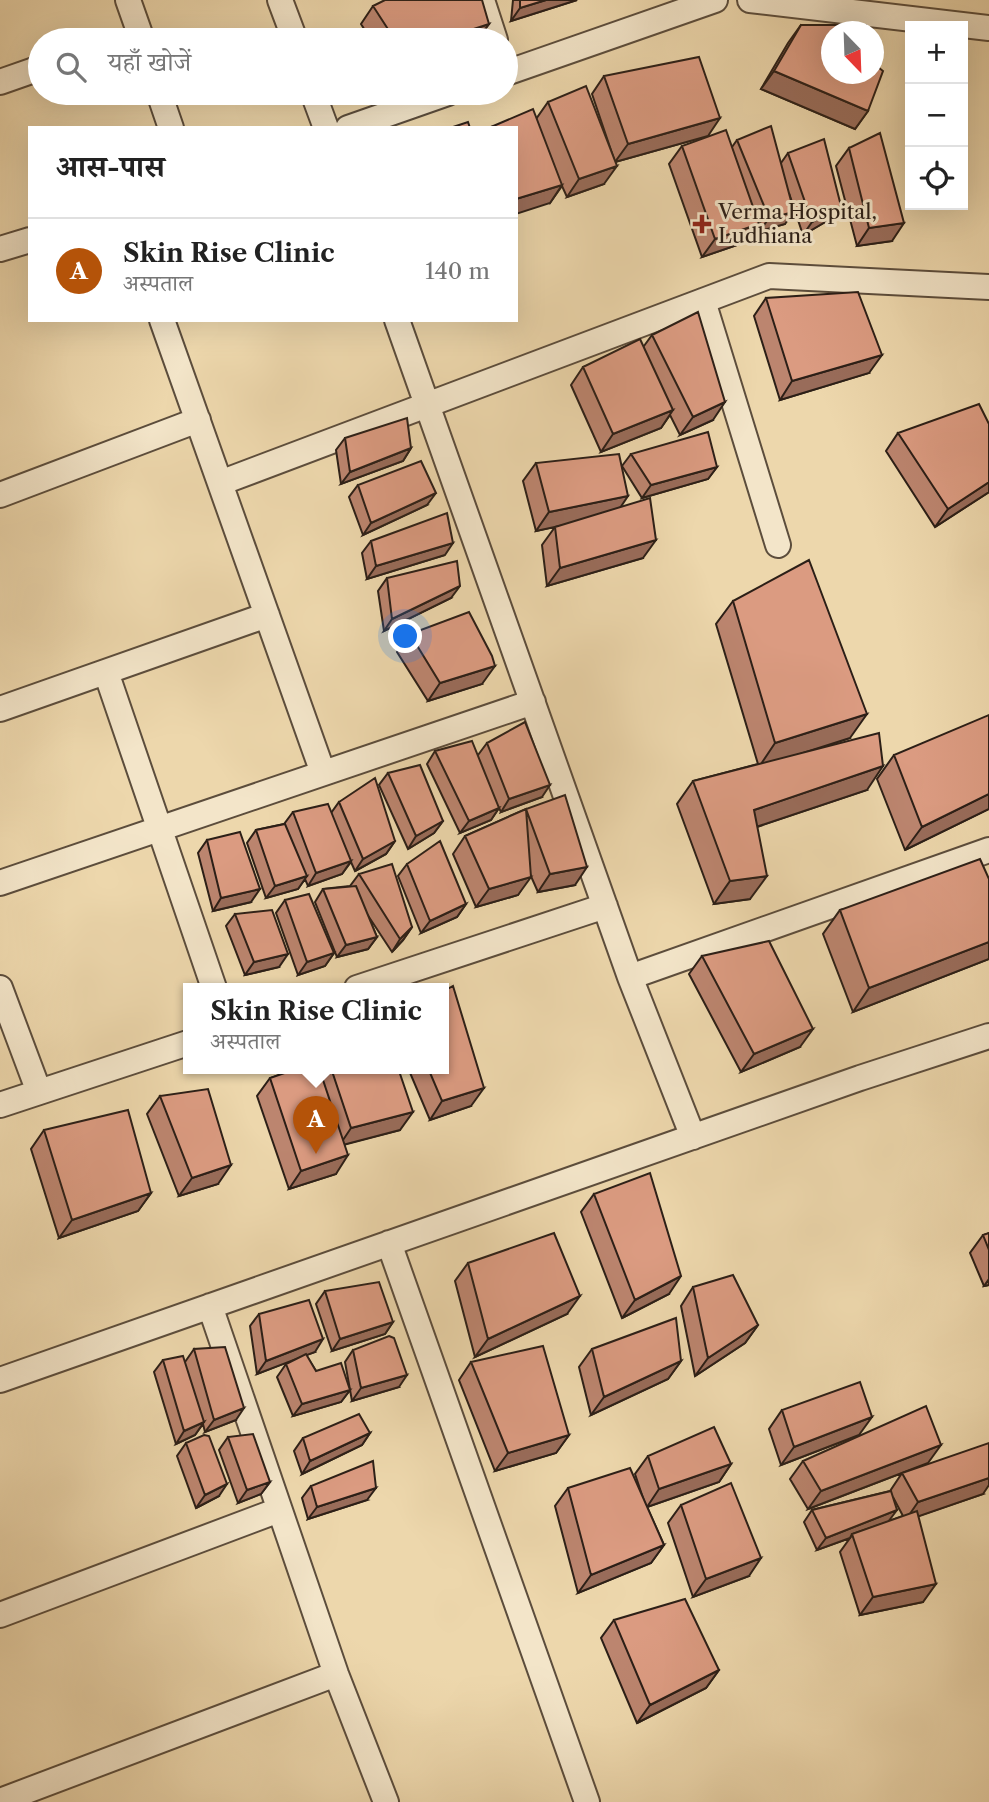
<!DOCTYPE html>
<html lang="hi">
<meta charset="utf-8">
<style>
:root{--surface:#fff;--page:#f2f2f2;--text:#222;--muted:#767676;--line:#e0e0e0;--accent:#b45309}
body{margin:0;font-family:"Libre Caslon Text","Noto Serif Devanagari",serif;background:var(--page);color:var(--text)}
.controls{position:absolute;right:21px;top:21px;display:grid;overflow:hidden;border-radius:0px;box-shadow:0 7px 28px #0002}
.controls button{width:63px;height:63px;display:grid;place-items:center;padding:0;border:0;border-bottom:2px solid var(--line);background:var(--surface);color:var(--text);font:35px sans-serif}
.compass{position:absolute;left:821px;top:21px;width:63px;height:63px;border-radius:50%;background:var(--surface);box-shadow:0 7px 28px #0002;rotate:157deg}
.you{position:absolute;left:406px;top:637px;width:24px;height:24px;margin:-18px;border:5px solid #fff;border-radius:50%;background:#1a73e8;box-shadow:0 0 0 10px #1a73e833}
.badge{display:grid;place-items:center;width:46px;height:46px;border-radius:50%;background:var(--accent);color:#fff;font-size:23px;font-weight:700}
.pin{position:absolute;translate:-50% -58px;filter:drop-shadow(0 2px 4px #0008)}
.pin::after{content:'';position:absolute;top:37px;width:24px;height:21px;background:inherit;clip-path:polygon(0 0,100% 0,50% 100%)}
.popup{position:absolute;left:183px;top:983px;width:266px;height:91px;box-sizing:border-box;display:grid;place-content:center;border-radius:0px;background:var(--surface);filter:drop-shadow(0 2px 5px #0005);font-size:23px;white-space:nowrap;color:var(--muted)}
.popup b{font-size:26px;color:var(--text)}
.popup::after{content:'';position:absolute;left:50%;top:100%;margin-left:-14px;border:14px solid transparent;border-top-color:var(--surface)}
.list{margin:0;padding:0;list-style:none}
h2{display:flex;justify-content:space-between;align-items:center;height:91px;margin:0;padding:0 28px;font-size:30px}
h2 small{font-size:23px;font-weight:400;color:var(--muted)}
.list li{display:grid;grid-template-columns:46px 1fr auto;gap:21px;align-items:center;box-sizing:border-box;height:105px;padding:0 28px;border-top:2px solid var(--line)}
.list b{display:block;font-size:26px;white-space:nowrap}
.list p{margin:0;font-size:23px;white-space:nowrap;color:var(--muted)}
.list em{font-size:23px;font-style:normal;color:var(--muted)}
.icon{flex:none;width:38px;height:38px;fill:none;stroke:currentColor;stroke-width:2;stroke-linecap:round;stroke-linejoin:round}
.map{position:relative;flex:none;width:989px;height:1802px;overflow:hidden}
.search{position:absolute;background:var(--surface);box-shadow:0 7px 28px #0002;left:28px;top:28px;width:490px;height:77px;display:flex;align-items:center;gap:18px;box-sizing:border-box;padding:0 24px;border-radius:38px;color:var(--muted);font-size:26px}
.panel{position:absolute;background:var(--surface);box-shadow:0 7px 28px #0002;left:28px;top:126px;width:490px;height:196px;border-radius:0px}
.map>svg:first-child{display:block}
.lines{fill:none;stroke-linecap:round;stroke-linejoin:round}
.minor-casing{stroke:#5c4d3c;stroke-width:28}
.minor{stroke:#f3e5c9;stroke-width:24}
.wall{fill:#bc856f;stroke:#2c1f17;stroke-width:2;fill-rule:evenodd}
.shaded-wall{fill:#996c5a;stroke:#2c1f17;stroke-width:2}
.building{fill:#db9b81;stroke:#2c1f17;stroke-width:2}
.poi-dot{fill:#8f2418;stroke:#f3e5c9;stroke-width:2.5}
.labels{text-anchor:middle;stroke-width:6;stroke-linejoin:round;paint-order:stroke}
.poi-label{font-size:21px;fill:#2c1f17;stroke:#f3e5c9;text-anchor:start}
</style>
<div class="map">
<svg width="989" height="1802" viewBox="0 0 989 1802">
<rect width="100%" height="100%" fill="#edd7ac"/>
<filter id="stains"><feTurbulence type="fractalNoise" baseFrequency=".00286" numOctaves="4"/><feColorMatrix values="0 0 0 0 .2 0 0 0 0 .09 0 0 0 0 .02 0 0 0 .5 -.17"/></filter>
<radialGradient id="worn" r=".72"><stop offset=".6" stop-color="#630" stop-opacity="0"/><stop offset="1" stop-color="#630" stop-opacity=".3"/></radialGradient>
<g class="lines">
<g class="minor-casing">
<path id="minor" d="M128,0L140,34
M280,0L295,40
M482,0L495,40
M750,0L989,28
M506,73L715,0
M0,82L40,68
M159,93L171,128
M313,93L326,128
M348,128L448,93
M0,249L30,240
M703,301L778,545
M162,320L323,773
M397,320L630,977L693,1137
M220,483L769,276L989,287
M0,495L198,420
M106,672L214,988
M0,709L267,615
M0,883L533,702
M630,977L989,850
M0,988L39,1092
M357,988L605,906
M0,1105L188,1043
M389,1243L587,1802
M210,1306L336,1674L386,1802
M0,1380L860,1078L989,1036
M0,1615L279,1510
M0,1801L336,1674"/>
</g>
<use href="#minor" class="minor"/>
</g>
<path class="wall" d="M513,0H577L511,21Z
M373,6L489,24L477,40H371L361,24Z
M801,25L831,32L868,111L855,129L761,89L788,43Z
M604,76L708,136L615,162L592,94Z
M548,102L604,184L567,197L562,186L550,203L516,128H490L491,127L536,119Z
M737,140L781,163L788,153L841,206L832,218L803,235L789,193L785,224L760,231L758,225L746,242L702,257L669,164L682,146L732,147Z
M849,148L892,241L857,246L836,166Z
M766,298L869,373L780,400L754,316Z
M652,335L713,420L680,435L670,415L661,428L601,452L571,385L583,367L644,346Z
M898,433L989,492L935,527L886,451Z
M345,438L411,448L403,461L341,484L336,450Z
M631,454L717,467L708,479L642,498L622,466Z
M536,463L621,507L643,558L547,586L542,545L555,527L562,525L536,531L523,481Z
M358,485L427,505L363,535L349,497Z
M371,541L445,555L367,579L362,553Z
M387,578L451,598L384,631L378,591Z
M733,601L850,738L810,751L867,790L757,827L750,899L714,904L677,804L693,781L758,764L716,624Z
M410,634L482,684L428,701L397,652Z
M487,743L542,797L501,812L499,808L491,820L460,833L427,764L435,751L478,755Z
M894,755L989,809L905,850L877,779Z
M388,773L443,821L434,833L408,849L379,785Z
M339,802L395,841L386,854L355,871L351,862L342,874L308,886L305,879L298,889L266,898L247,843L256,830L284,824L293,812L331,813Z
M526,809L575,885L538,892L530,874L518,895L476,907L453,854L465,836Z
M207,840L251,902L213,911L198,853Z
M407,864L466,904L457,917L421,933L398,876Z
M359,874L412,927L403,940L392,952L367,914L377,937L368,949L337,957L315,902L323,889L350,886Z
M989,879V959L853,1012L823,934L840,910Z
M285,900L334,953L325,966L298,975L276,913Z
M235,914L279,967L245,975L226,926Z
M702,956L800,1047L741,1072L689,974Z
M299,1068H398L400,1130L345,1144L336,1174L289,1189L257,1096L270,1078Z
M408,1068H444L471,1106L430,1120Z
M160,1096L218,1184L179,1196L147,1114Z
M44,1130L151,1193L138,1211L59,1238L31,1149Z
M594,1194L669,1294L622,1318L581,1212Z
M989,1233V1285L984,1286L970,1253L983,1235Z
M468,1263L567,1314L475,1357L455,1281Z
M693,1287L758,1325L745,1343L695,1376L681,1306Z
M325,1291L393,1322L385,1334L332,1351L316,1304Z
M259,1314L315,1352L306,1355L316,1371L350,1390L341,1402L293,1416L277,1377L286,1364L300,1357L257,1374L250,1326Z
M194,1349L236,1420L205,1432L203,1424L195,1435L176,1444L154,1372L163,1360L185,1362Z
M592,1349L681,1361L668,1379L591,1415L579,1367Z
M353,1350L399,1387L352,1401L345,1362Z
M471,1362L569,1435L556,1453L495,1471L459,1380Z
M782,1410L859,1435L781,1465L769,1429Z
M370,1433L362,1445L302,1474L294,1451L303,1438Z
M228,1437L270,1482L261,1494L238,1503L219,1450Z
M186,1443L219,1496L196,1508L177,1456Z
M648,1456L731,1464L719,1482L647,1507L664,1545L651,1563L578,1593L555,1506L568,1488L645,1504L635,1474Z
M803,1461L928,1463L909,1471L983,1494L918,1516L923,1602L860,1615L840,1552L850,1538L817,1550L804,1522L812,1510L890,1491L902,1473L808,1509L790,1479ZM894,1499L903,1516L889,1521Z
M311,1486L367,1500L308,1519L302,1498Z
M681,1505L749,1576L693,1597L668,1523Z
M614,1620L719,1670L706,1688L637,1723L601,1638Z"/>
<path class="shaded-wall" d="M546,0H577L511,21L520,8Z
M489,24L477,40H440Z
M774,71L868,111L855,129L761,89Z
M720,118L708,136L615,162L628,144Z
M617,166L604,184L567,197L579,179Z
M562,185L550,203L516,214V199Z
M841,206L832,218L803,235L812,222Z
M794,212L785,224L760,231L769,218Z
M904,223L892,241L857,246L869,228Z
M759,224L746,242L702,257L715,239Z
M882,355L869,373L780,400L792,381Z
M725,402L713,420L680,435L693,417Z
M673,410L661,428L601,452L613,434Z
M411,448L403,461L341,484L350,472Z
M717,467L708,479L642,498L651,485Z
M989,482V492L935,527L948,509Z
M436,493L427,505L363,535L371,523Z
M628,496L616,514L536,531L549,512Z
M656,540L643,558L547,586L560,568Z
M453,543L445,555L367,579L376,566Z
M460,586L451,598L384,631L392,619Z
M495,666L482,684L428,701L440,683Z
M867,714L850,738L759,767L775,743Z
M883,766L867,790L738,833L754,810Z
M550,785L542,797L501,812L509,799Z
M989,794V809L905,850L922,827Z
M499,808L491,820L460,833L469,821Z
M443,821L434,833L408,849L416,836Z
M395,841L386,854L355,871L363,859Z
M351,861L342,874L308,886L316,873Z
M587,867L575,885L538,892L550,874Z
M307,876L298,889L266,898L275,886Z
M767,876L750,899L714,904L730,881Z
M531,877L518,895L476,907L489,889Z
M260,889L251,902L213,911L221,898Z
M466,904L457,917L421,933L430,921Z
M412,927L403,940L392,952L400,939Z
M377,937L368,949L337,957L346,945Z
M989,942V959L853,1012L869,988Z
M334,953L325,966L298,975L307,962Z
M288,954L279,967L245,975L254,962Z
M813,1029L800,1047L741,1072L754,1054Z
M484,1088L471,1106L430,1120L442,1101Z
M413,1112L400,1130L339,1146L351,1128Z
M348,1155L336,1174L289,1189L301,1171Z
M231,1165L218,1184L179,1196L192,1178Z
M151,1193L138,1211L59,1238L72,1220Z
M681,1276L669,1294L622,1318L635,1300Z
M989,1279V1285L984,1286Z
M580,1296L567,1314L475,1357L488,1339Z
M393,1322L385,1334L332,1351L340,1339Z
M758,1325L745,1343L695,1376L708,1358Z
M323,1339L315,1352L257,1374L266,1361Z
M681,1361L668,1379L591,1415L604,1397Z
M407,1375L399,1387L352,1401L361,1388Z
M350,1390L341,1402L293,1416L302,1404Z
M244,1408L236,1420L205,1432L214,1420Z
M872,1417L859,1435L781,1465L794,1447Z
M204,1422L195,1435L176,1444L184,1431Z
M370,1433L362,1445L302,1474L310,1461Z
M569,1435L556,1453L495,1471L508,1453Z
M941,1445L928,1463L808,1509L821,1491Z
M731,1464L719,1482L647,1507L659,1489Z
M989,1478V1485L983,1494L905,1521L918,1502Z
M270,1482L261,1494L238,1503L247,1490Z
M227,1484L219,1496L196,1508L205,1495Z
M376,1488L367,1500L308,1519L317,1507Z
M897,1510L888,1522L852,1534L850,1538L817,1550L826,1538Z
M664,1545L651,1563L578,1593L591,1575Z
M761,1558L749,1576L693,1597L706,1579Z
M936,1584L923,1602L860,1615L873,1597Z
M719,1670L706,1688L637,1723L650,1705Z"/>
<path class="building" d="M385,0H482L489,24L440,40H395L373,6Z
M520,0H546L520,8Z
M801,25H865L859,32H831V74H873V63L883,71L868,111L774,71Z
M699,57L720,118L628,144L604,76Z
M586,86L617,166L579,179L548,102Z
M533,109L562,185L516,199V128H491V127Z
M468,122L470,128H450Z
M771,126L794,212L769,218L737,140Z
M726,130L759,224L715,239L682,146Z
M880,133L904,223L869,228L849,148Z
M824,139L841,206L812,222L788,153Z
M858,292L882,355L792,381L766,298Z
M698,312L725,402L693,417L652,335Z
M640,339L673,410L613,434L583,367Z
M979,404L989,424V482L948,509L898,433Z
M407,418L411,448L350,472L345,438Z
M708,432L717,467L651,485L631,454Z
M619,454L628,496L549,512L536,463Z
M421,461L436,493L371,523L358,485Z
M650,498L656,540L560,568L555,527Z
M447,513L453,543L376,566L371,541Z
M809,560L867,714L775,743L733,601Z
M457,561L460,586L392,619L387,578Z
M469,612L492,656L495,666L440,683L410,634Z
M989,715V794L922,827L894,755Z
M525,722L550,785L509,799L487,743Z
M879,733L883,766L754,810L767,876L730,881L693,781Z
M472,741L499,808L469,821L435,751Z
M420,765L443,821L416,836L388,773Z
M375,778L395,841L363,859L339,802Z
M565,795L587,867L550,874L526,809Z
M328,804L351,861L316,873L293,812Z
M526,809L531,877L489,889L465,836Z
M285,824L307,876L275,886L256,830Z
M240,832L260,889L221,898L207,840Z
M440,841L466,904L430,921L407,864Z
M980,859L989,879V942L869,988L840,910Z
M392,864L412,927L400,939L359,874Z
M356,886L377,937L346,945L323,889Z
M309,894L334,953L307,962L285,900Z
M272,910L288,954L254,962L235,914Z
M769,941L813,1029L754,1054L702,956Z
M453,986L484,1088L442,1101L428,1068H444V991Z
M299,1068H319L348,1155L301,1171L270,1078Z
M331,1068H398L413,1112L351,1128Z
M208,1089L231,1165L192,1178L160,1096Z
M128,1110L151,1193L72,1220L44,1130Z
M650,1173L681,1276L635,1300L594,1194Z
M554,1233L580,1296L488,1339L468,1263Z
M989,1233V1250L983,1235Z
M733,1275L758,1325L708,1358L693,1287Z
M379,1282L393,1322L340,1339L325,1291Z
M309,1300L323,1339L266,1361L259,1314Z
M676,1318L681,1361L604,1397L592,1349Z
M389,1336L394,1338L407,1375L361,1388L353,1350Z
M543,1346L569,1435L508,1453L471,1362Z
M225,1347L244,1408L214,1420L194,1349Z
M306,1354L316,1371L341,1363L350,1390L302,1404L286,1364Z
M183,1356L204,1422L184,1431L163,1360Z
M860,1382L872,1417L794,1447L782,1410Z
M926,1406L941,1445L821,1491L803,1461Z
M359,1414L370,1433L310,1461L303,1438Z
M714,1427L731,1464L659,1489L648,1456Z
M253,1434L270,1482L247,1490L228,1437Z
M204,1435L209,1436L227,1484L205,1495L186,1443Z
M989,1443V1478L918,1502L902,1473Z
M373,1461L376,1488L317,1507L311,1486Z
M630,1468L664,1545L591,1575L568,1488Z
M731,1483L761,1558L706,1579L681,1505Z
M891,1491L897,1510L826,1538L812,1510Z
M917,1511L936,1584L873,1597L852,1534Z
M685,1599L719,1670L650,1705L614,1620Z"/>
<path class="poi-dot" d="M698.5 213.5h7v7h7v7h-7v7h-7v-7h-7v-7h7z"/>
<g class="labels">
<g class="poi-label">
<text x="718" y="219">Verma Hospital,<tspan x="718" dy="24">Ludhiana</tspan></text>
</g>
</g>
<rect width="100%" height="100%" filter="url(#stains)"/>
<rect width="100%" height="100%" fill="url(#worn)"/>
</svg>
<div class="controls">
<button>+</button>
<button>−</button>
<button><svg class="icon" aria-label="locate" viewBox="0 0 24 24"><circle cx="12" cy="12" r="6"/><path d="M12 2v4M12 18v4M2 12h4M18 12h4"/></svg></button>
</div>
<svg class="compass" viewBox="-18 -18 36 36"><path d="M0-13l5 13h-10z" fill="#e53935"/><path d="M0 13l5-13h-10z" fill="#767676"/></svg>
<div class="you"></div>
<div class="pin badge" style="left:316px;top:1154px">A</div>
<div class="popup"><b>Skin Rise Clinic</b>अस्पताल</div>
<div class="search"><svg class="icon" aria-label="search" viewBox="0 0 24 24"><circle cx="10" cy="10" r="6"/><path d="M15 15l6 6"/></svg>यहाँ खोजें</div>
<section class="panel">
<h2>आस-पास<small></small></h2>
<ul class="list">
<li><span class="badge">A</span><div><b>Skin Rise Clinic</b><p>अस्पताल</p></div><em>140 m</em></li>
</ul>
</section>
</div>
